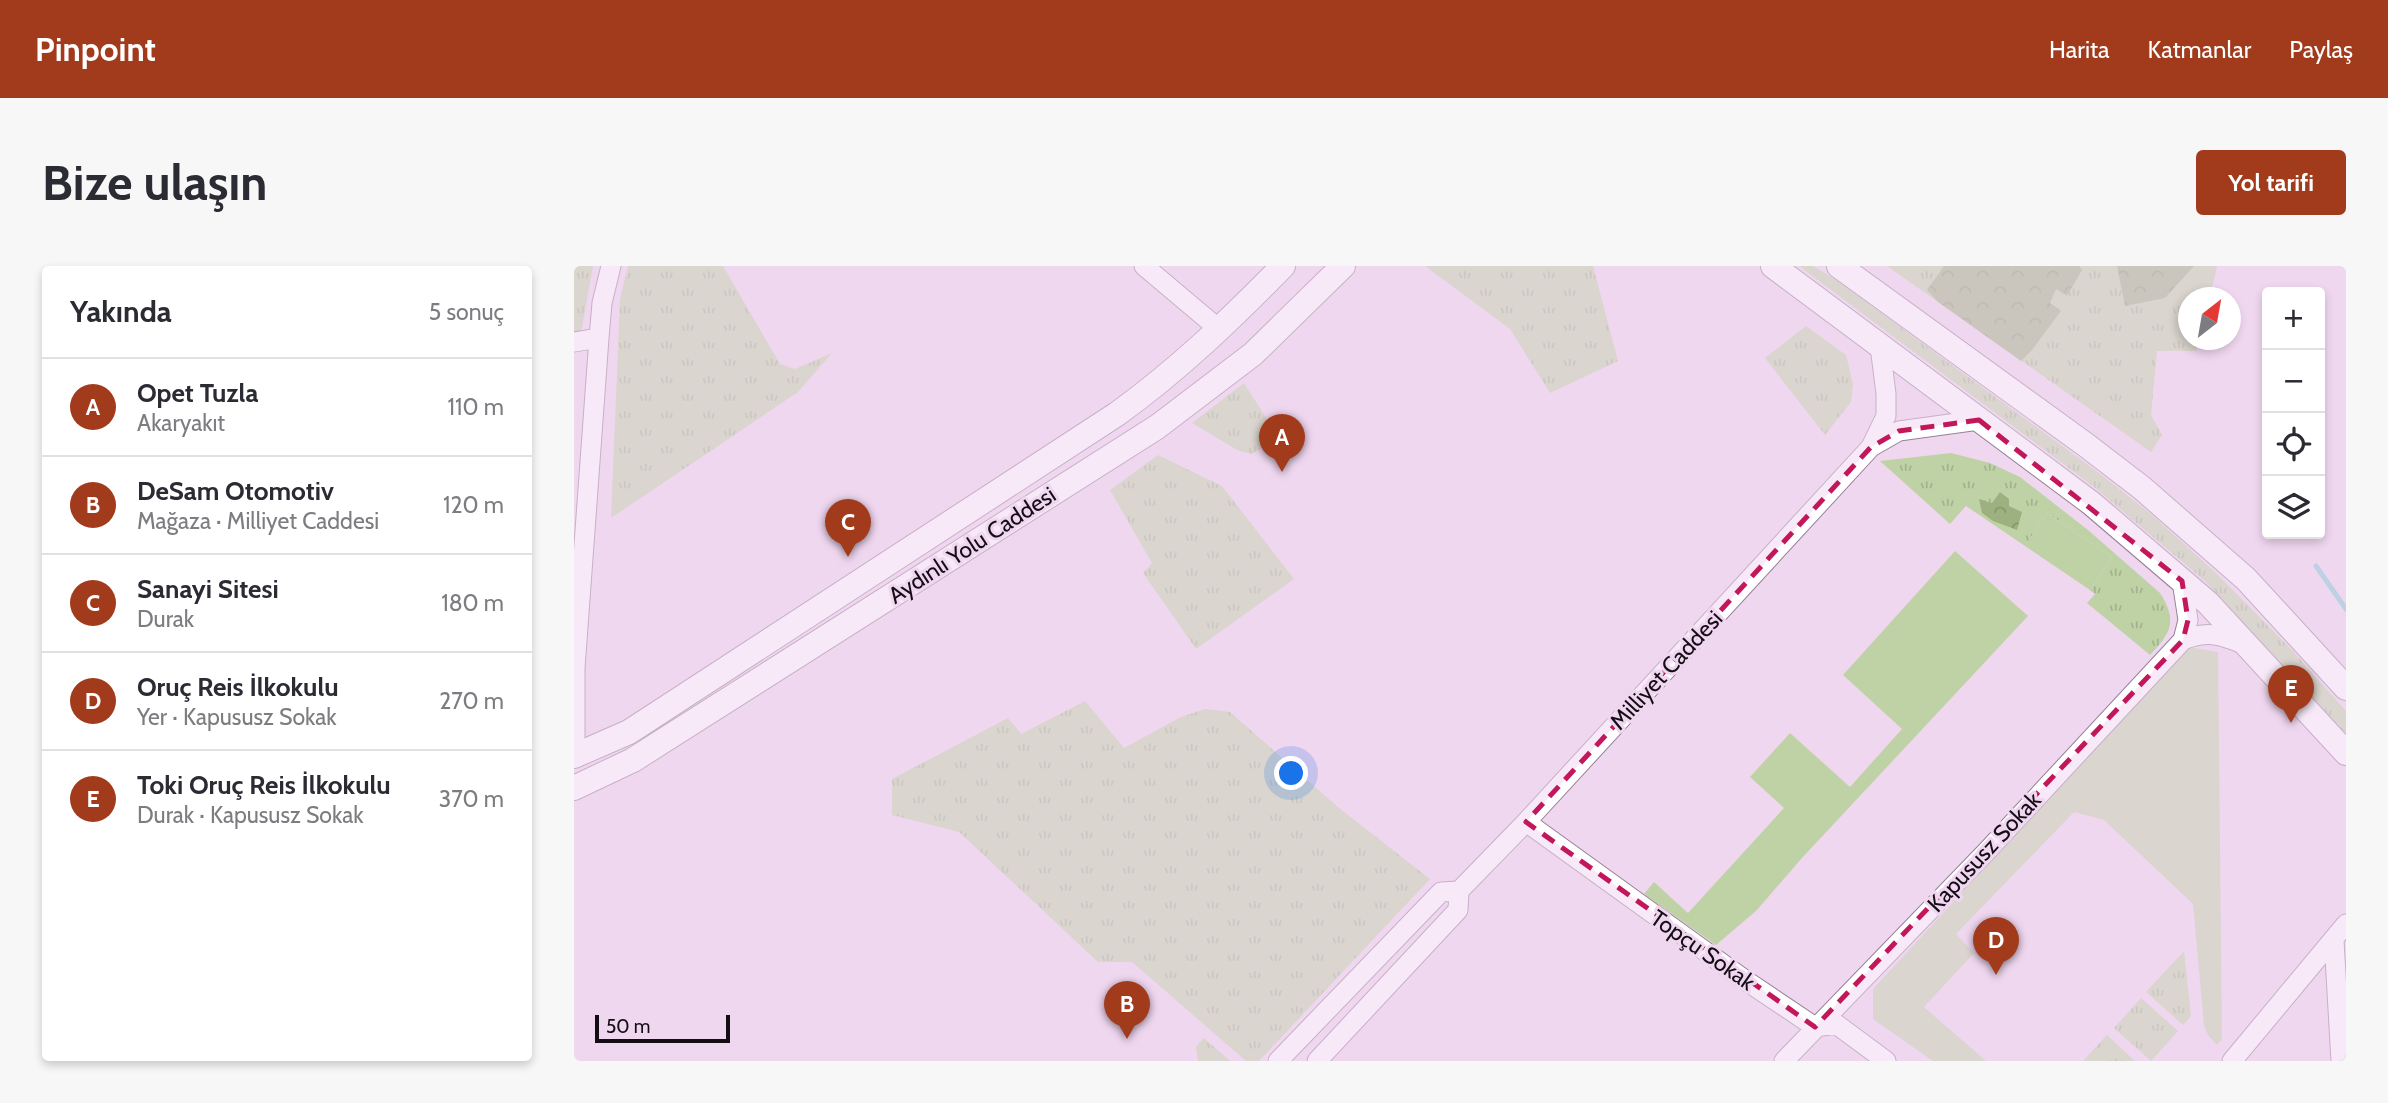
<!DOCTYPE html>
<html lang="tr">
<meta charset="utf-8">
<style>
:root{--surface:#fff;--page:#f7f7f7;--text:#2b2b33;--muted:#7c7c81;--line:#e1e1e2;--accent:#a23a1c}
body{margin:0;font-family:Cabin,sans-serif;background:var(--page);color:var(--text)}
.controls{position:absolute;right:21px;top:21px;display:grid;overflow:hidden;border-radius:7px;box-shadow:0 4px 10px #0003}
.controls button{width:63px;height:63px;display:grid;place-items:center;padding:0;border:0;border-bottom:2px solid var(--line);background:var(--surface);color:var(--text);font:35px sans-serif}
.compass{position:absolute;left:1604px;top:21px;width:63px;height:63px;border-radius:50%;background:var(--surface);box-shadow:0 4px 10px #0003;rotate:31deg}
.scale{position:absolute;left:21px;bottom:18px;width:135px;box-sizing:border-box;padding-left:7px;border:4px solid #150d15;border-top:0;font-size:19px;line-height:24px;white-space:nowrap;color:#150d15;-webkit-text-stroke:5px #f0d7f0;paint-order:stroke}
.you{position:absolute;left:718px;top:508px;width:24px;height:24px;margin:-18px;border:5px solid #fff;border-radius:50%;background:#1a73e8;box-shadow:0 0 0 10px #1a73e833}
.badge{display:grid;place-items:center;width:46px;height:46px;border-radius:50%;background:var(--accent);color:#fff;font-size:23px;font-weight:700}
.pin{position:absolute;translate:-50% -58px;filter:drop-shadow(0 2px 4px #0008)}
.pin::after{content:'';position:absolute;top:37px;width:24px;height:21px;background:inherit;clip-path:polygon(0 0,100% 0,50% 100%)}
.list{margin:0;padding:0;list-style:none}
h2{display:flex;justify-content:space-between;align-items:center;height:91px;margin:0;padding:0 28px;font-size:30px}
h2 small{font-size:23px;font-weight:400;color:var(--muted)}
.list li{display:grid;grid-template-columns:46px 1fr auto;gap:21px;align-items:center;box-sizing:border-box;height:98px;padding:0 28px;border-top:2px solid var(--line)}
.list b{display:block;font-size:26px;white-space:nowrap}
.list p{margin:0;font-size:23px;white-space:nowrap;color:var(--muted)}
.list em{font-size:23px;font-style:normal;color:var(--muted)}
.icon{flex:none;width:38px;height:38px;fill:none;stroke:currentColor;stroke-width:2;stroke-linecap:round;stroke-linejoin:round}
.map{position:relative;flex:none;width:1772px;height:795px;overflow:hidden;border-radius:7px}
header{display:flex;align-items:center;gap:42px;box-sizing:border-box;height:98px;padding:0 35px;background:var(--accent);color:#fff}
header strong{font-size:33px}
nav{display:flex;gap:38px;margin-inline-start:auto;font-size:24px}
.intro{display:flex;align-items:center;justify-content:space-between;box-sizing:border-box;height:168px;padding:0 42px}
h1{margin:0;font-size:49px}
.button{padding:18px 32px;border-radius:7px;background:var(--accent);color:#fff;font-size:24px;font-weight:700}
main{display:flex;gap:42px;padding:0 42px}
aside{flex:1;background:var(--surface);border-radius:7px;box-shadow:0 4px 10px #0003}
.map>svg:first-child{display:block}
.grass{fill:url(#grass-tufts)}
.forest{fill:url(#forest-crowns)}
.garden{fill:#bed2a5}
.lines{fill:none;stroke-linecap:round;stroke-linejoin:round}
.stream{stroke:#82c7d5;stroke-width:5}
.minor-casing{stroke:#978097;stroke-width:21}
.major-casing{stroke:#978097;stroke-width:26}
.minor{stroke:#fff;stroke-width:19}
.major{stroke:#fff;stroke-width:24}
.marked{fill:none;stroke:#c2185b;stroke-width:5;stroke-dasharray:14 9;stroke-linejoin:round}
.labels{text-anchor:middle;stroke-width:6;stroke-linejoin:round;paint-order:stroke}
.street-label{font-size:23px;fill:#150d15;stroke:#f0d7f0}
</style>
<header>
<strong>Pinpoint</strong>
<nav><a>Harita</a><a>Katmanlar</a><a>Paylaş</a></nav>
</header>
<div class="intro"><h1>Bize ulaşın</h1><a class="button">Yol tarifi</a></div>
<main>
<aside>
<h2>Yakında<small>5 sonuç</small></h2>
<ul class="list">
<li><span class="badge">A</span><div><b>Opet Tuzla</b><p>Akaryakıt</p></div><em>110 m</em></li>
<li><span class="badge">B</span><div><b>DeSam Otomotiv</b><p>Mağaza · Milliyet Caddesi</p></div><em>120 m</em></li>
<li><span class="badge">C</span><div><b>Sanayi Sitesi</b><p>Durak</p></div><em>180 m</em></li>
<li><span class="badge">D</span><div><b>Oruç Reis İlkokulu</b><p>Yer · Kapususz Sokak</p></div><em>270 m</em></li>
<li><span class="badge">E</span><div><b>Toki Oruç Reis İlkokulu</b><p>Durak · Kapususz Sokak</p></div><em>370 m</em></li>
</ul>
</aside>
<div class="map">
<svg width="1772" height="795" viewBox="0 0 1772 795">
<defs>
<pattern id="grass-tufts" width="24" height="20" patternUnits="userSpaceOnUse" patternTransform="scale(1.75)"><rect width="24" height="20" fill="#bed2a5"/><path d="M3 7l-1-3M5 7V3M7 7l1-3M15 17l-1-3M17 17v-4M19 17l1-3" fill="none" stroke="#a2b38d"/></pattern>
<pattern id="forest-crowns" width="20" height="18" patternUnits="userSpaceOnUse" patternTransform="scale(1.75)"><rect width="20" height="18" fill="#9cb17f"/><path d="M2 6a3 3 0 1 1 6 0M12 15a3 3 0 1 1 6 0" fill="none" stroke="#86976d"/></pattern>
</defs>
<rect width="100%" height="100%" fill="#f0d7f0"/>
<path class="grass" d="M0,0H19L7,67L0,68Z
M54,0H149L206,98L221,103L258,87L224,126L37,252L46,33Z
M851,0H1019L1044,95L976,127L936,63Z
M1225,0H1239L1261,13L1529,210L1578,249L1642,307L1717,383L1772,445V468L1631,315L1520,221Z
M1313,0H1643L1636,31L1615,32V74H1626L1622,85H1583L1577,149L1588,169L1577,186Z
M1232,60L1272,89L1279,118L1277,136L1251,169L1191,92Z
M670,117L698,161L697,175L678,188L665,185L618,157Z
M1377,187L1416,197L1446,211L1514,264L1586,327C1604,355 1597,367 1576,389L1513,337L1521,328L1516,324L1538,291L1473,247L1451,280L1392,240L1376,258L1306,195Z
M584,189L648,220L720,313L622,383L569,307L578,297L536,224Z
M511,435L550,482L607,451L631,443L656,446L765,542L856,613L685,795H672L558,696H524L385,566L318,549V513L434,452L447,468Z
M1610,685L1617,750L1609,759L1572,726Z
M1567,732L1604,765L1577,795L1540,762Z
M1533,769L1561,795H1509Z
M630,772L656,795H624L622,781Z"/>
<path class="forest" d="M1370,0H1505L1508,4L1493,30L1482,23L1476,37L1487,45L1458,84L1447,95L1364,36L1353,24Z
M1543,0H1620L1591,32L1551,40Z
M1426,226L1435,233V240L1448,246L1443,264L1419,255L1408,247L1405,233L1418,237Z"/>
<path class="garden" d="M1473,247L1538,291L1516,324L1451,280Z
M1381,285L1454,350L1227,593L1183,644L1142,679L1070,628L1080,616L1114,647L1210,542L1176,511L1216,467L1276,521L1328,463L1269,409Z
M1615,381L1644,386L1648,773L1643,779L1634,769L1630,759L1619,638L1530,554L1500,546L1382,668L1400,687L1350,741L1412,795H1359L1299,753V723Z"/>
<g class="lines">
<path class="stream" d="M1742,300L1772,343"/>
<g class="minor-casing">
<path id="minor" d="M570,0L646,64
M0,76L25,72
M1297,181L1325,165L1405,154
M1608,315L1614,354L1609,374
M1,490V402L25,72L28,37L37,0
M952,556L1171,714L1241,761L1262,758L1312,795
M1760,674L1767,795
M704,795L867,626L885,625L952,556L1297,181L1312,150V128L1306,80
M743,795L884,644L885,625
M1210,795L1412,586L1609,374C1634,364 1648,369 1672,379
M1658,795L1772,658"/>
</g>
<g class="major-casing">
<path id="major" d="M1199,0L1517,237L1634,337L1772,487
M1265,0L1512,179L1568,222L1672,313L1772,422
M0,490L55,466L543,148C604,104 656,54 709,0
M0,522L59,494L583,161L679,88L769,0"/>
</g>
<use href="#minor" class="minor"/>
<use href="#major" class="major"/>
</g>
<path d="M0 0H1772V795H0ZM1405,154L1608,315L1614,354L1609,374L1241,761L952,556L1297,181L1325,165Z" fill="#f0d7f0" fill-opacity=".55" fill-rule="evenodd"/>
<path class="marked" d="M1405,154L1608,315L1614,354L1609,374L1241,761L952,556L1297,181L1325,165Z"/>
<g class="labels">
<g class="street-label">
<text transform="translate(398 279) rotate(-33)" y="8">Aydınlı Yolu Caddesi</text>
<text transform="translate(1092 404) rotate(-47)" y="8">Milliyet Caddesi</text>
<text transform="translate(1410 586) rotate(-47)" y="8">Kapususz Sokak</text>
<text transform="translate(1129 684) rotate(35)" y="8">Topçu Sokak</text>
</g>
</g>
</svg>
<div class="controls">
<button>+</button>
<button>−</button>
<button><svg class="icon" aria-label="locate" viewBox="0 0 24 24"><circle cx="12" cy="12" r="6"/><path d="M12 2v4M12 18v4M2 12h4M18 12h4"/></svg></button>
<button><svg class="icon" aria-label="layers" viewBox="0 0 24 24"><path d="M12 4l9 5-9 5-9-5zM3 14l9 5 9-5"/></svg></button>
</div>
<svg class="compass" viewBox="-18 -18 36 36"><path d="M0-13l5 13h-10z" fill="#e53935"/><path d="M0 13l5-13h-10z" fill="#7c7c81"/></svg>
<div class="scale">50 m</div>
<div class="you"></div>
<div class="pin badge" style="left:708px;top:206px">A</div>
<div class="pin badge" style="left:553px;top:773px">B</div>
<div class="pin badge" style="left:274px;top:291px">C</div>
<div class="pin badge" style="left:1422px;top:709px">D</div>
<div class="pin badge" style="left:1717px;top:457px">E</div>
</div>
</main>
